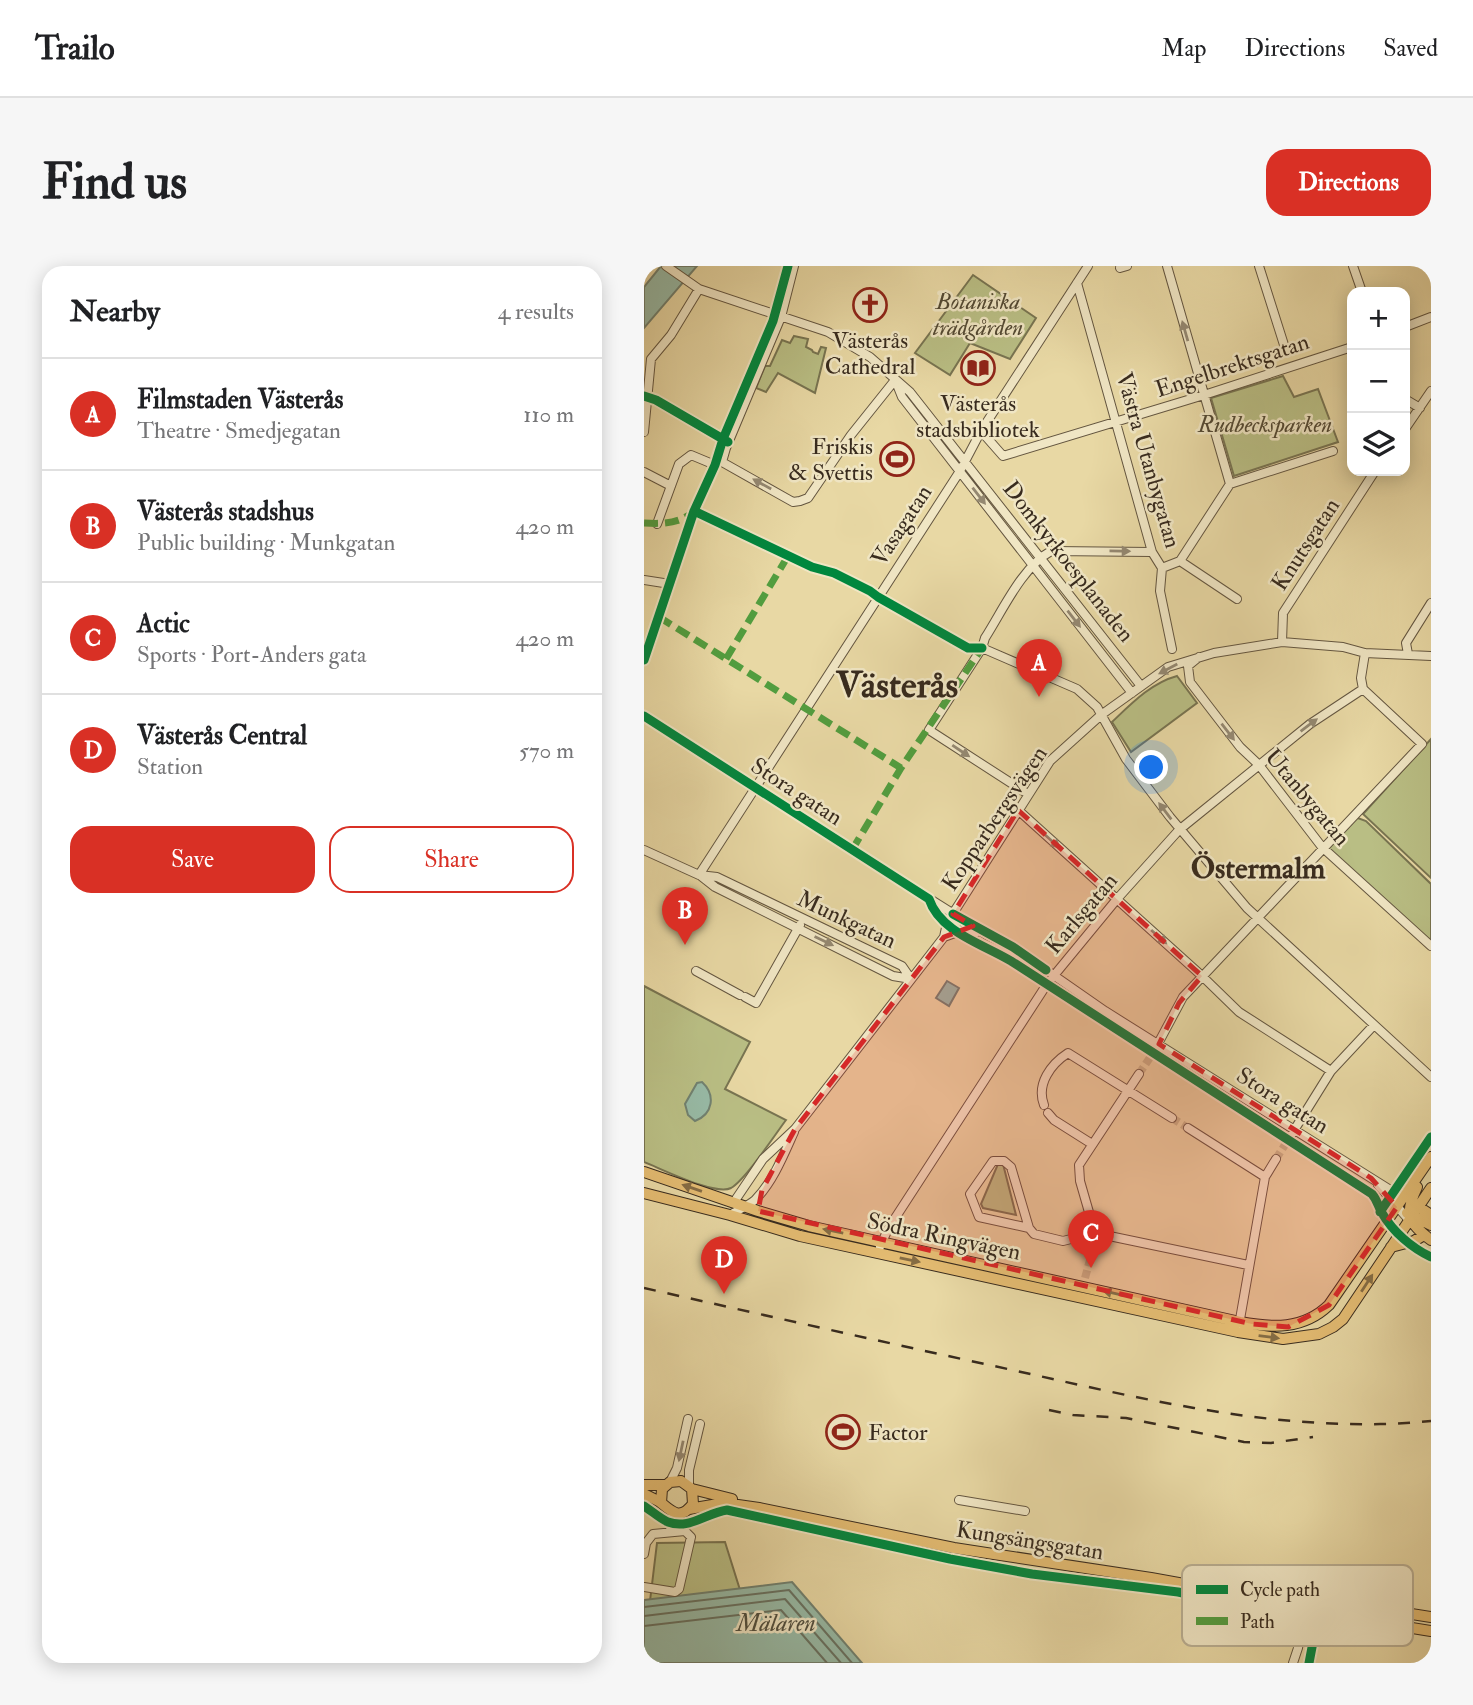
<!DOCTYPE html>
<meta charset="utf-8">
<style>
:root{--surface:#fff;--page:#f6f6f6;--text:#202124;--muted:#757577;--line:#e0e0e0;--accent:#d93025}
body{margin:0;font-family:"IM FELL Double Pica",serif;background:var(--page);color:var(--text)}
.controls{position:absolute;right:21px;top:21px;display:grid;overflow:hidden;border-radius:14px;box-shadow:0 4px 18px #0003}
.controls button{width:63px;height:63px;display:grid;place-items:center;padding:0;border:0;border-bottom:2px solid var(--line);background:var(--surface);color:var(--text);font:35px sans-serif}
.you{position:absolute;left:508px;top:502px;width:24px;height:24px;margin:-18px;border:5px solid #fff;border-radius:50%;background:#1a73e8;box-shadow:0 0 0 10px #1a73e833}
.badge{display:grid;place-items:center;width:46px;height:46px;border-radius:50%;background:var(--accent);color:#fff;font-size:23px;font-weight:700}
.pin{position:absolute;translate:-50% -58px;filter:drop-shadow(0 2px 4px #0008)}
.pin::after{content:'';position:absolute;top:37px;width:24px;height:21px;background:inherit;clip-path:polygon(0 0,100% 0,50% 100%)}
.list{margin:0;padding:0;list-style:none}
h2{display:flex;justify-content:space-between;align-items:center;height:91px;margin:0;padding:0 28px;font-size:30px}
h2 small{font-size:23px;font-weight:400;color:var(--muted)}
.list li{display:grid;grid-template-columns:46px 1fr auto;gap:21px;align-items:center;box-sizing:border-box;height:112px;padding:0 28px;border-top:2px solid var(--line)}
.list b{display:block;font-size:26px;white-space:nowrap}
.list p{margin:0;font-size:23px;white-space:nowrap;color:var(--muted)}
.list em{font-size:23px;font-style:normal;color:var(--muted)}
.actions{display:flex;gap:14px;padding:21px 28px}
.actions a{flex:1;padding:16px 0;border:2px solid var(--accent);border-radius:21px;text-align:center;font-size:24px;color:var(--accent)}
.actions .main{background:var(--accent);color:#fff}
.icon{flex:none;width:38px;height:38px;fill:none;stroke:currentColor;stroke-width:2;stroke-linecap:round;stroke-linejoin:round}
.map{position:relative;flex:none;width:787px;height:1397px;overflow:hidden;border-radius:21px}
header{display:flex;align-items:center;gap:42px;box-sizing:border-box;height:98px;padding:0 35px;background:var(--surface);border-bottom:2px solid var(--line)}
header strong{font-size:33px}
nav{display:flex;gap:38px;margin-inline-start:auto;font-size:24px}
.intro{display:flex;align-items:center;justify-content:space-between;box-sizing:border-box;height:168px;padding:0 42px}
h1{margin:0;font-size:49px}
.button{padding:18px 32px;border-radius:21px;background:var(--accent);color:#fff;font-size:24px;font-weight:700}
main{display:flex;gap:42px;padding:0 42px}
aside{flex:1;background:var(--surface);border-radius:21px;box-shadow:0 4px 18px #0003}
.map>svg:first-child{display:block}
.green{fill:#b9be84;stroke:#787451;stroke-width:2}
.water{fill:#97baa6;stroke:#718170;stroke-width:2}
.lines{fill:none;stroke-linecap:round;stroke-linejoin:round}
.shore{stroke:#687262;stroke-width:2}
.minor-tunnel{stroke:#c5b589;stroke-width:8;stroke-dasharray:8 4;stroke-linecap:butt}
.minor-casing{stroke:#645640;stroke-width:10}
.major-casing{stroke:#382b1e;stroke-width:12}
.minor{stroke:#f0e6c4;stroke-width:8}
.major{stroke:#e4bc72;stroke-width:10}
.rail{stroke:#382b1e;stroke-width:2.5;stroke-dasharray:12 12;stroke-linecap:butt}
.quiet{stroke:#529d3f;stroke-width:7;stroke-dasharray:14 7;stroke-linecap:butt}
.cycleway-casing{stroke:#f0e6c4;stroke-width:13}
.cycleway{stroke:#00873e;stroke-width:9}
.oneway{fill:#948871}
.oneway2{fill:#856c44}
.marked{fill:#d62828;fill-opacity:0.2;stroke:#d62828;stroke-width:5;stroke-dasharray:14 9;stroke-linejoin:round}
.labels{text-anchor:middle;stroke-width:5;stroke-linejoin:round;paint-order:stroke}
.park-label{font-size:23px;font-style:italic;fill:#524832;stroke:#f0e6c4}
.poi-label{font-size:23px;fill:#382b1e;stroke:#f0e6c4}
.street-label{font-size:23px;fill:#382b1e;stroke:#f0e6c4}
.water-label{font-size:24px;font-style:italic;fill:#504f40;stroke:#f0e6c4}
.district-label{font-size:30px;font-weight:bold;fill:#382b1e;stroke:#f0e6c4}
.town-label{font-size:37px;font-weight:bold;fill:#382b1e;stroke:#f0e6c4}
.key{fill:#f0e6c4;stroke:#b9ae92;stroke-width:2}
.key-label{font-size:19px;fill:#382b1e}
</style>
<header>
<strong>Trailo</strong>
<nav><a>Map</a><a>Directions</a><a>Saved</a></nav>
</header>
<div class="intro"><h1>Find us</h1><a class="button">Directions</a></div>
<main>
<aside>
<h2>Nearby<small>4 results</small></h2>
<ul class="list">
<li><span class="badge">A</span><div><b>Filmstaden Västerås</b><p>Theatre · Smedjegatan</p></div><em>110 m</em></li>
<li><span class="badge">B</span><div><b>Västerås stadshus</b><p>Public building · Munkgatan</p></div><em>420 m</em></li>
<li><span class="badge">C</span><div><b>Actic</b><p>Sports · Port-Anders gata</p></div><em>420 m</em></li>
<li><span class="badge">D</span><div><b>Västerås Central</b><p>Station</p></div><em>570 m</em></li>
</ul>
<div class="actions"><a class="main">Save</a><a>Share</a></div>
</aside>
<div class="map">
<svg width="787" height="1397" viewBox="0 0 787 1397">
<rect width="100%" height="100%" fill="#e8d8a4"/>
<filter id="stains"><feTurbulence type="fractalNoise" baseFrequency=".00286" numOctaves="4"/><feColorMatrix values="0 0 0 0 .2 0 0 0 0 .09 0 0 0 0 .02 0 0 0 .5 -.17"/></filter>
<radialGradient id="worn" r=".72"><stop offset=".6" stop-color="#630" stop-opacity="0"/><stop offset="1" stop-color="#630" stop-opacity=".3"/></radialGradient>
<path class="green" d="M329,9L392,52L366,93L326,77L306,109L271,87Z
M150,70L164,73L162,81L168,84L169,86L174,88L177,81L182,82L171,127L134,107L122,126L112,122L121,100H126L138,74L146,77Z
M639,110L650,131L674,123L694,176L590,210L567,132Z
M533,410L553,437L487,486L468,456C487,438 507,417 533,410Z
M787,473V612L719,548Z
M711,551L722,555L787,618V672L784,675L683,583Z
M0,720L106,776L81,823L142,854C130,870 102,913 87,922C71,930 18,903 0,896Z
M354,898H359L372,949L339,942L337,938Z
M81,1276L96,1324L6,1335L13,1277Z"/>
<path class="water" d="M17,0H53L0,62V21Z
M303,715L315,722L305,740L292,732Z
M58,816C72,829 69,848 51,855L44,849L41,838L53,817Z
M148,1316L218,1397H0V1334Z"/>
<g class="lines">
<path class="shore" d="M0,1341L145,1324L208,1397
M0,1350L141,1333L197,1397
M0,1360L137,1344L183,1397"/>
<path class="minor-tunnel" d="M495,808L509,787
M528,852L544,862
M632,893L644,874
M441,1012L448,987"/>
<g class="minor-casing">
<path id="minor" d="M22,0L55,23L184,66L226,91L266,126L497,420
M150,0L137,51L82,182L78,196L149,236L156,235L164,232L207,169L251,114
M523,0L586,218
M615,0L641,82
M709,0L718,26
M476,2L483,0
M433,17L508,286L518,302L516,325L528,383
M761,61L787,51
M252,116L258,131L488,427
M761,133L776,142
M761,163L787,125
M337,165L359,190L560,129L708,81
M0,166L7,93L27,69L55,23
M0,206L27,220
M13,258L35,198L47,189L71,199
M536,295L586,218L689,185
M536,295L593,333
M518,302L536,295
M0,314L26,318
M638,376L639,347L731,205
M338,382L433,423L453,441L482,493L526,551L603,642L787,811
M764,388L762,377L787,337
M555,391L544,400L546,416L596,481L615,499L678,581L787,680
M719,423L717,412L721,387
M0,450L208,584L343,669L369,681L461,745L759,932
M384,528L285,464L338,382L341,372C359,344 378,301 407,285L508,286
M374,544L558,710L595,746L687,805
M0,584L55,609L73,611L258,700L267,713
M55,609L316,205L337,165L444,0
M57,610L71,621L249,710L267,713
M300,671L319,664L333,666
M52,705L96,729
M101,731L112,737L156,659
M509,787L539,731L778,478L719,423
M400,839C392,818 407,798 424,787L528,852
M404,847L410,854L448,878
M544,862L621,911
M644,874L687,805L730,759
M734,919L765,954
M90,936L119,893L151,863L300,671L303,657L406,495L457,449L524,401L570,387L638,376L699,381L721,387L787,390
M86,949C94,944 104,940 111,934C129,916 140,888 150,866
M385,962L367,901L360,895H349L326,928L335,951L385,962L390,968L419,975L451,967L604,999
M236,981L244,963L403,718L473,633L535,564L666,458L719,423
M448,987L451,967L436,915L435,899L495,808
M595,1059L621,911L632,893
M26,1216L33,1202L44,1153
M45,1219V1204L56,1158
M315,1234L381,1245
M26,1265L29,1247
M0,1288L2,1277L9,1268L41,1265L47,1271L35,1323L31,1326L0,1321
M649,1397L654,1382L662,1340"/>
</g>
<g class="major-casing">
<path id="major" d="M0,906L114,945L165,960L596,1056C628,1062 659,1064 685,1039L787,891
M773,921C760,948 764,957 787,974
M0,927L86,949L156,970L594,1066L639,1073L675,1068L689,1061L699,1053L787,922
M770,938L787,949
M763,947L787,959
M747,981L770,975L780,969
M0,1219H21
M48,1223L88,1233
M0,1228C5,1231 11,1233 16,1236C28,1246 36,1255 49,1238L48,1223L37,1215L26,1216L18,1223L17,1237
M45,1243L80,1237L115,1242L310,1282L507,1312L662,1340L682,1348L787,1365
M651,1338L660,1331L787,1351"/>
</g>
<use href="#minor" class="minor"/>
<use href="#major" class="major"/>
<path class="rail" d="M0,1022C124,1050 248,1078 373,1105C507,1135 648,1169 787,1155
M405,1144L429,1149L482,1152L600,1176L627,1177L669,1171"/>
<path class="quiet" d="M0,257C18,258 36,258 50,245
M15,351L257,502
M82,393L144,290L148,291
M208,584L257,502L338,382"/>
<g class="cycleway-casing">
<path id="cycleway" d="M0,130L12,134L84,176
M50,245L168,301L190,307L226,325L234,331L324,382H338
M0,394L50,245L71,199L79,173L129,55L144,0
M0,450L285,633C296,666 339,678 367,695C488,772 608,850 728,928C734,935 734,941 738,947C749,966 768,982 787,991
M309,648L369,681L402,704
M736,946L787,871
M0,1240C8,1245 15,1252 24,1256C45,1264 62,1247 83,1244L306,1293L388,1308L534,1326L673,1355L665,1397"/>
</g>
<use href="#cycleway" class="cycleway"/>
</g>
<defs><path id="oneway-solid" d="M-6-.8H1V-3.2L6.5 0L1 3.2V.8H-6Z" transform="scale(1.75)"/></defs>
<g class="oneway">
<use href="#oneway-solid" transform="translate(541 65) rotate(-106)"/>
<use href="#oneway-solid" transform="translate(118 218) rotate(-151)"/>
<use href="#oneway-solid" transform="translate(335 230) rotate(52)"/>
<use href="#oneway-solid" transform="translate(476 285) rotate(1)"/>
<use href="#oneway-solid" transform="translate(430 353) rotate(52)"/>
<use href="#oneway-solid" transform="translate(524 403) rotate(152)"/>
<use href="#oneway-solid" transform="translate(665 459) rotate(-37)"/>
<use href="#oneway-solid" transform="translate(584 466) rotate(52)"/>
<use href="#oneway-solid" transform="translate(317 485) rotate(34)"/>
<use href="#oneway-solid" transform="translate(521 545) rotate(-127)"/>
<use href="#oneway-solid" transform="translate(408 575) rotate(42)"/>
<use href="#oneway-solid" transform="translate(515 671) rotate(42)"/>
<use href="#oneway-solid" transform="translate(180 675) rotate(26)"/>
<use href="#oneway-solid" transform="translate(37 1185) rotate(102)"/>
</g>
<g class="oneway2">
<use href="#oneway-solid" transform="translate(48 922) rotate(-161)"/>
<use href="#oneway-solid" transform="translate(189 965) rotate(-168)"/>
<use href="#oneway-solid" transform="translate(266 994) rotate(12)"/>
<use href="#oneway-solid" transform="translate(723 1017) rotate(-57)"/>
<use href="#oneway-solid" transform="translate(469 1027) rotate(-167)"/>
<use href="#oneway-solid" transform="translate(625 1071) rotate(7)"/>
</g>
<path class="marked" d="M374,544L558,710L535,737L515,778L727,912L753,941L685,1039L644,1061L608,1058L114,945L118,924L151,863L300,671L329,660L309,648Z"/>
<defs>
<g id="church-ring" transform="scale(1.75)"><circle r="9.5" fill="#f0e6c4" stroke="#8f2418" stroke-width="1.5"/><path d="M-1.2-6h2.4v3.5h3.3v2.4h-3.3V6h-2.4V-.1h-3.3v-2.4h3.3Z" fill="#8f2418"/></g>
<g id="library-ring" transform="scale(1.75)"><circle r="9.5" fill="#f0e6c4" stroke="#8f2418" stroke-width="1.5"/><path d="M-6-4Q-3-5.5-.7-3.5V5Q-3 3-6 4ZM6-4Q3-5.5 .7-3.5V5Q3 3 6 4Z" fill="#8f2418"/></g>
<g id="stadium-ring" transform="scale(1.75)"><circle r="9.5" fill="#f0e6c4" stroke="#8f2418" stroke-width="1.5"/><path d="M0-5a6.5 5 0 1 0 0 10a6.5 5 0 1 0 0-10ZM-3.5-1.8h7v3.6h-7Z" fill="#8f2418"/></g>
</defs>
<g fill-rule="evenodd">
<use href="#church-ring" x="226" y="39"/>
<use href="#library-ring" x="334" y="102"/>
<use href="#stadium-ring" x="253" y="193"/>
<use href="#stadium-ring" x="199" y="1166"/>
</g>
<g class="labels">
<g class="park-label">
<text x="334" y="43">Botaniska<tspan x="334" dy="26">trädgården</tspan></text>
<text x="621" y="166">Rudbecksparken</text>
</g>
<g class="poi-label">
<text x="226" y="82">Västerås<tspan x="226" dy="26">Cathedral</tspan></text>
<text x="334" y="145">Västerås<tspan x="334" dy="26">stadsbibliotek</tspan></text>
<text x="229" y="188" text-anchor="end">Friskis<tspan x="229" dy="26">&amp; Svettis</tspan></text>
<text x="224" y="1174" text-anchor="start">Factor</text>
</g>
<g class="street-label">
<text transform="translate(588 99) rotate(-18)" y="8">Engelbrektsgatan</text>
<text transform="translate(505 194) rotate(74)" y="8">Västra Utanbygatan</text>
<text transform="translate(257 259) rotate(-57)" y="8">Vasagatan</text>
<text transform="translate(661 278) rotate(-57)" y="8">Knutsgatan</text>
<text transform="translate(425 295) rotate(52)" y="8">Domkyrkoesplanaden</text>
<text transform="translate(153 525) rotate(33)" y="8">Stora gatan</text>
<text transform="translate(664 531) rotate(50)" y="8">Utanbygatan</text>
<text transform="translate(350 552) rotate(-56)" y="8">Kopparbergsvägen</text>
<text transform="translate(437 647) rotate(-50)" y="8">Karlsgatan</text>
<text transform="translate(203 653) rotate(25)" y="8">Munkgatan</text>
<text transform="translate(639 834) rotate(32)" y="8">Stora gatan</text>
<text transform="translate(300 970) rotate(12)" y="8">Södra Ringvägen</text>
<text transform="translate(386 1274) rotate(9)" y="8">Kungsängsgatan</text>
</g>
<g class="water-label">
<text x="132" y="1365">Mälaren</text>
</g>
<g class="district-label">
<text x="614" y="612">Östermalm</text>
</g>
<g class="town-label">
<text x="253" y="431">Västerås</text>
</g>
</g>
<rect x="538" y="1299" width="231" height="81" rx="10" class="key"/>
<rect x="552" y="1319" width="32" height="9" fill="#00873e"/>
<rect x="552" y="1351" width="32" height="8" fill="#529d3f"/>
<g class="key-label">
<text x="596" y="1330">Cycle path</text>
<text x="596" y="1362">Path</text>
</g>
<rect width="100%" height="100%" filter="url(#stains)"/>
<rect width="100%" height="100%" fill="url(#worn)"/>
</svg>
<div class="controls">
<button>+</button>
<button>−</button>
<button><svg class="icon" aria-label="layers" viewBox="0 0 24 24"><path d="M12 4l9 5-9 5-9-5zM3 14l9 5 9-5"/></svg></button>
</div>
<div class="you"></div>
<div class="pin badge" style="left:395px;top:431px">A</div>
<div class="pin badge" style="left:41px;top:679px">B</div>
<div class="pin badge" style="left:447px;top:1002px">C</div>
<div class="pin badge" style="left:80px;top:1028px">D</div>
</div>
</main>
